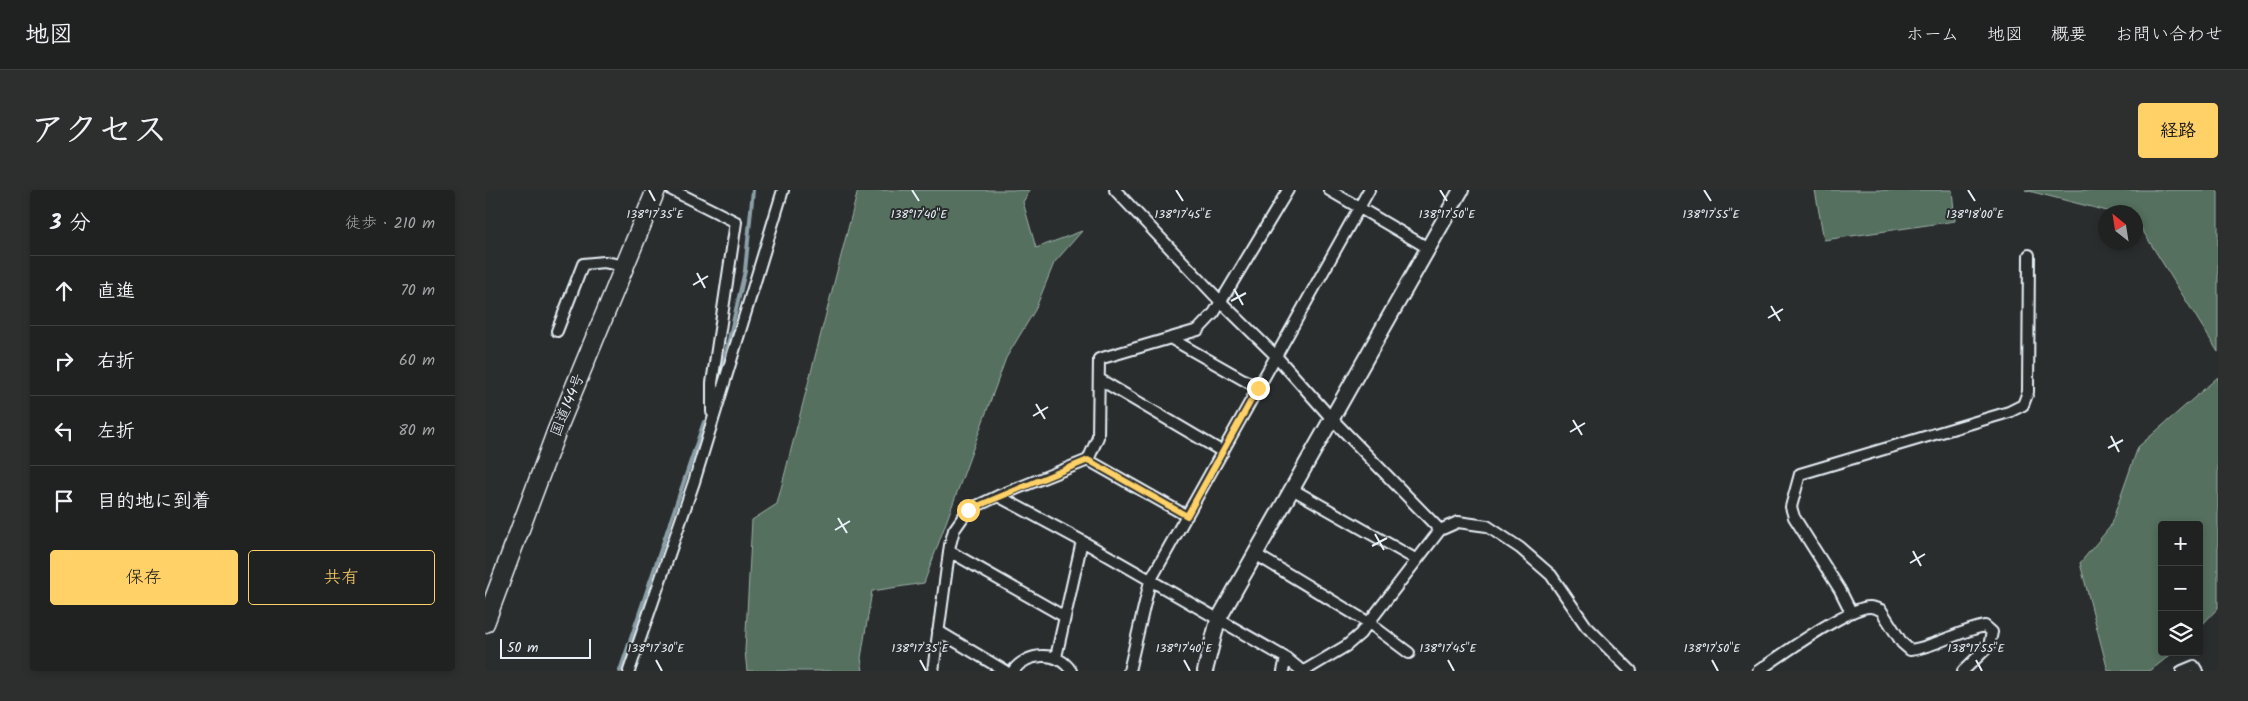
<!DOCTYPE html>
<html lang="ja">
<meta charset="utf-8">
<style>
:root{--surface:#202222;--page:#2d2f2f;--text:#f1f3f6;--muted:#a2a4a5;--line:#3d3f40;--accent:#ffd166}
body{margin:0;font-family:Kalam,"Klee One",sans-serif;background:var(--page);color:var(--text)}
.controls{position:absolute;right:15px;bottom:15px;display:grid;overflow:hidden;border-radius:5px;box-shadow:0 2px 8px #0003}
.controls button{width:45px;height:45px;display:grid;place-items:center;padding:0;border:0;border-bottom:1px solid var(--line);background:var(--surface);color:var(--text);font:25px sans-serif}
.compass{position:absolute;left:1613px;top:15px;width:45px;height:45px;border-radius:50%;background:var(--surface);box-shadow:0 2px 8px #0003;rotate:330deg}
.scale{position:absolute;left:15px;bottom:12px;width:91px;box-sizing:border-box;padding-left:5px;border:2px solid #e8f1f8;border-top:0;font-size:14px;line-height:18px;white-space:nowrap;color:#e8f1f8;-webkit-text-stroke:4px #2a2d2e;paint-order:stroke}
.stop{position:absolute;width:15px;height:15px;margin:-11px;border:4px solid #ffd166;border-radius:50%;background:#fff}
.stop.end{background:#ffd166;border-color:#fff;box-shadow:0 1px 5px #0008}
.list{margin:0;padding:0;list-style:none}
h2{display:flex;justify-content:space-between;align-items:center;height:65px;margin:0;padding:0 20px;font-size:21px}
h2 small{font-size:16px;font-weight:400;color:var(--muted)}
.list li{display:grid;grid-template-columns:32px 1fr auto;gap:15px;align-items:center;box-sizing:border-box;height:70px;padding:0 20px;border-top:1px solid var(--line)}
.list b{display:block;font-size:19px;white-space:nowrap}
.list em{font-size:16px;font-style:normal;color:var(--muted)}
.actions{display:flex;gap:10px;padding:15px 20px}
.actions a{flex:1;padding:11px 0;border:1px solid var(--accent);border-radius:5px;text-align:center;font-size:18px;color:var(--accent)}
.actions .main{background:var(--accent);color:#111}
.icon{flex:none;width:28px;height:28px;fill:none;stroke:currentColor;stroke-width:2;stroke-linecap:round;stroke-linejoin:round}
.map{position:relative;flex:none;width:1733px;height:481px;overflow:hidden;border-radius:5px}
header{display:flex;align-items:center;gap:30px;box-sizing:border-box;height:70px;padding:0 25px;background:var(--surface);border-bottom:1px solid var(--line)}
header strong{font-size:24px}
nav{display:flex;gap:28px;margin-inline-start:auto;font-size:18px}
.intro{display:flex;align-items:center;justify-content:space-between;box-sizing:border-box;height:120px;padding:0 30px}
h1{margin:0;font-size:35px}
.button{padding:12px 22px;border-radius:5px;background:var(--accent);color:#111;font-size:18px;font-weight:700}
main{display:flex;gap:30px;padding:0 30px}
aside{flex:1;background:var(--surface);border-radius:5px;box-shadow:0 2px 8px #0003}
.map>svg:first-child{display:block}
.green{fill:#546f5e;stroke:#9eb0ab}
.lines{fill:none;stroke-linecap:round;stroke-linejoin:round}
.stream{stroke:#8ca0a8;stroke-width:4}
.street-casing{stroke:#e8f1f8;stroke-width:14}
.secondary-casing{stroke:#e8f1f8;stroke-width:18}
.highway-casing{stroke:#e8f1f8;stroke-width:21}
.street{stroke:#2a2d2e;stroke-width:10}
.secondary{stroke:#2a2d2e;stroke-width:14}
.highway{stroke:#2a2d2e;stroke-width:18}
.route{stroke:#ffd166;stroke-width:6}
.ticks{fill:none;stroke:#e8f1f8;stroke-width:2}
.labels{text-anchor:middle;stroke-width:4;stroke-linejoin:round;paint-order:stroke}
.street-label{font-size:15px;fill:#e8f1f8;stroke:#2a2d2e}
.ticks-label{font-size:12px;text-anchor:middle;fill:#e8f1f8;stroke:#2a2d2e;stroke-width:4;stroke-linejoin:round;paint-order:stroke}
</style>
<header>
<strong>地図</strong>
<nav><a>ホーム</a><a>地図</a><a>概要</a><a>お問い合わせ</a></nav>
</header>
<div class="intro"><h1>アクセス</h1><a class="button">経路</a></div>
<main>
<aside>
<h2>3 分<small>徒歩 · 210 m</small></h2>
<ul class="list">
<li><svg class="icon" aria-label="ahead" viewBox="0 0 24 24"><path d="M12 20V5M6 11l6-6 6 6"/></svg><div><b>直進</b></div><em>70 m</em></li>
<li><svg class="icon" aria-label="right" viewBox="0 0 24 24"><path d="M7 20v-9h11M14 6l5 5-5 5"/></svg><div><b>右折</b></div><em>60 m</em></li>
<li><svg class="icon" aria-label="left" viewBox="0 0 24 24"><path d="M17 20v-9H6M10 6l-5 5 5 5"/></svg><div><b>左折</b></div><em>80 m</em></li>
<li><svg class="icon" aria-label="arrive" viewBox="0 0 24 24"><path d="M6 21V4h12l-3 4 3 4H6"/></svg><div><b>目的地に到着</b></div></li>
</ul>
<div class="actions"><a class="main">保存</a><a>共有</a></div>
</aside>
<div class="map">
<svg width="1733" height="481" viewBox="0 0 1733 481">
<rect width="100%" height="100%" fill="#2a2d2e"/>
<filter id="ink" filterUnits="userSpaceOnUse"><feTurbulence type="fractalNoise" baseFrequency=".02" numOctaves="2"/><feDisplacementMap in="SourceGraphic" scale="10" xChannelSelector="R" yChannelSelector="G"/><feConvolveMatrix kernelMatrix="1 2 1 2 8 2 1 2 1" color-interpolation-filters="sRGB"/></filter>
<g filter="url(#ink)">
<path class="green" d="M373,0H545L538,12L551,58L597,41L569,73L550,120L521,168L439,393L387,401L376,468L378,481H262L260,461L267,330L292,314Z
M1330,0H1467L1470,31L1339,50Z
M1540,0H1733V162L1651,30L1650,22H1626Z
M1733,187V418L1714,438V335H1677V462H1689L1665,481H1623L1595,373L1625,337L1653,257Z"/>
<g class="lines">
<path class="stream" d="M236,184L260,81L268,0
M135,481L219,232"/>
<g class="street-casing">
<path id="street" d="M187,0L251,32L227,193V222
M630,0L735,111L791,166L847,229L955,340L875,444L861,456L819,481
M844,0L943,58
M72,141L98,74L119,72L140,76
M685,148L773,198
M614,189L738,262
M603,270L702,326
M807,299L932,370
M513,306L597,351L801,468L817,481
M955,340L973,332L1002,336L1035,358L1066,385L1101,436L1146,481
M464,361L580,427
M770,364L884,433L924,463
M1366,422L1355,400L1309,327L1306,317L1315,284L1524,222L1538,215L1543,202L1544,65
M453,441L520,481
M571,467L597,351
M144,481L209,292L298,0
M448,481L465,355L469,340L483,320L513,306L603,270L613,247L614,169L713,140L729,123L803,0
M528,481C542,462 573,460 586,481
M644,481L665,391L884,0
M798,481L801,468
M1273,481C1294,467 1362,417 1385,417C1388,417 1393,419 1396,420L1417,453L1425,460C1450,457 1473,441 1500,436L1507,442L1504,456L1478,481
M1697,481L1709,476L1712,481"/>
</g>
<g class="secondary-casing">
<path id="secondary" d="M720,481L733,430L976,0"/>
</g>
<g class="highway-casing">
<path id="highway" d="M0,433L72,240L171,0"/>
</g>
<use href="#street" class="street"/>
<use href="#secondary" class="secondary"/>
<use href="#highway" class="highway"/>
</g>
</g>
<g class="lines" filter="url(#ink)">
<path class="route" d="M483,320L603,270L702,326L773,198"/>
</g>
<path class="ticks" d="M164,0L170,11M427,0L434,11M691,0L698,11M955,0L962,11M1219,0L1226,11M1483,0L1490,11M212,83L220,98M208,95L223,86M749,99L758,115M746,111L761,103M1286,116L1295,131M1283,128L1298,119M551,214L560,229M548,226L563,217M1088,230L1097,245M1085,242L1100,233M1626,246L1634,262M1623,258L1638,250M353,328L362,343M350,340L365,331M890,344L899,360M887,356L902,348M1428,361L1436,376M1425,373L1440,364M171,470L177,481M435,470L441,481M699,470L705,481M963,470L969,481M1227,470L1233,481M1491,470L1497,481"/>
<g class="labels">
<g class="street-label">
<text transform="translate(82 215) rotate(-68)" y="5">国道144号</text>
</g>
</g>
<g class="ticks-label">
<text x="170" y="28">138°17'35"E</text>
<text x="434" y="28">138°17'40"E</text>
<text x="962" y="28">138°17'50"E</text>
<text x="1490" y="28">138°18'00"E</text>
<text x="698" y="28">138°17'45"E</text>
<text x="1226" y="28">138°17'55"E</text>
<text x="171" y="462">138°17'30"E</text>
<text x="435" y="462">138°17'35"E</text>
<text x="699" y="462">138°17'40"E</text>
<text x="963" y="462">138°17'45"E</text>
<text x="1227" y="462">138°17'50"E</text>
<text x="1491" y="462">138°17'55"E</text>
</g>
</svg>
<div class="controls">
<button>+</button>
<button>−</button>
<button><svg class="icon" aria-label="layers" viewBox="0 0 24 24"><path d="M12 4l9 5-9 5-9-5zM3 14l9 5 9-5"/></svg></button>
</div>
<svg class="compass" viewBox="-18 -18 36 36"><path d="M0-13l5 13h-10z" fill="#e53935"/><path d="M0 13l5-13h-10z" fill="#a2a4a5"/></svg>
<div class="scale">50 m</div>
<div class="stop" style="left:483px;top:320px"></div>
<div class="stop end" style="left:773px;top:198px"></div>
</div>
</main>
